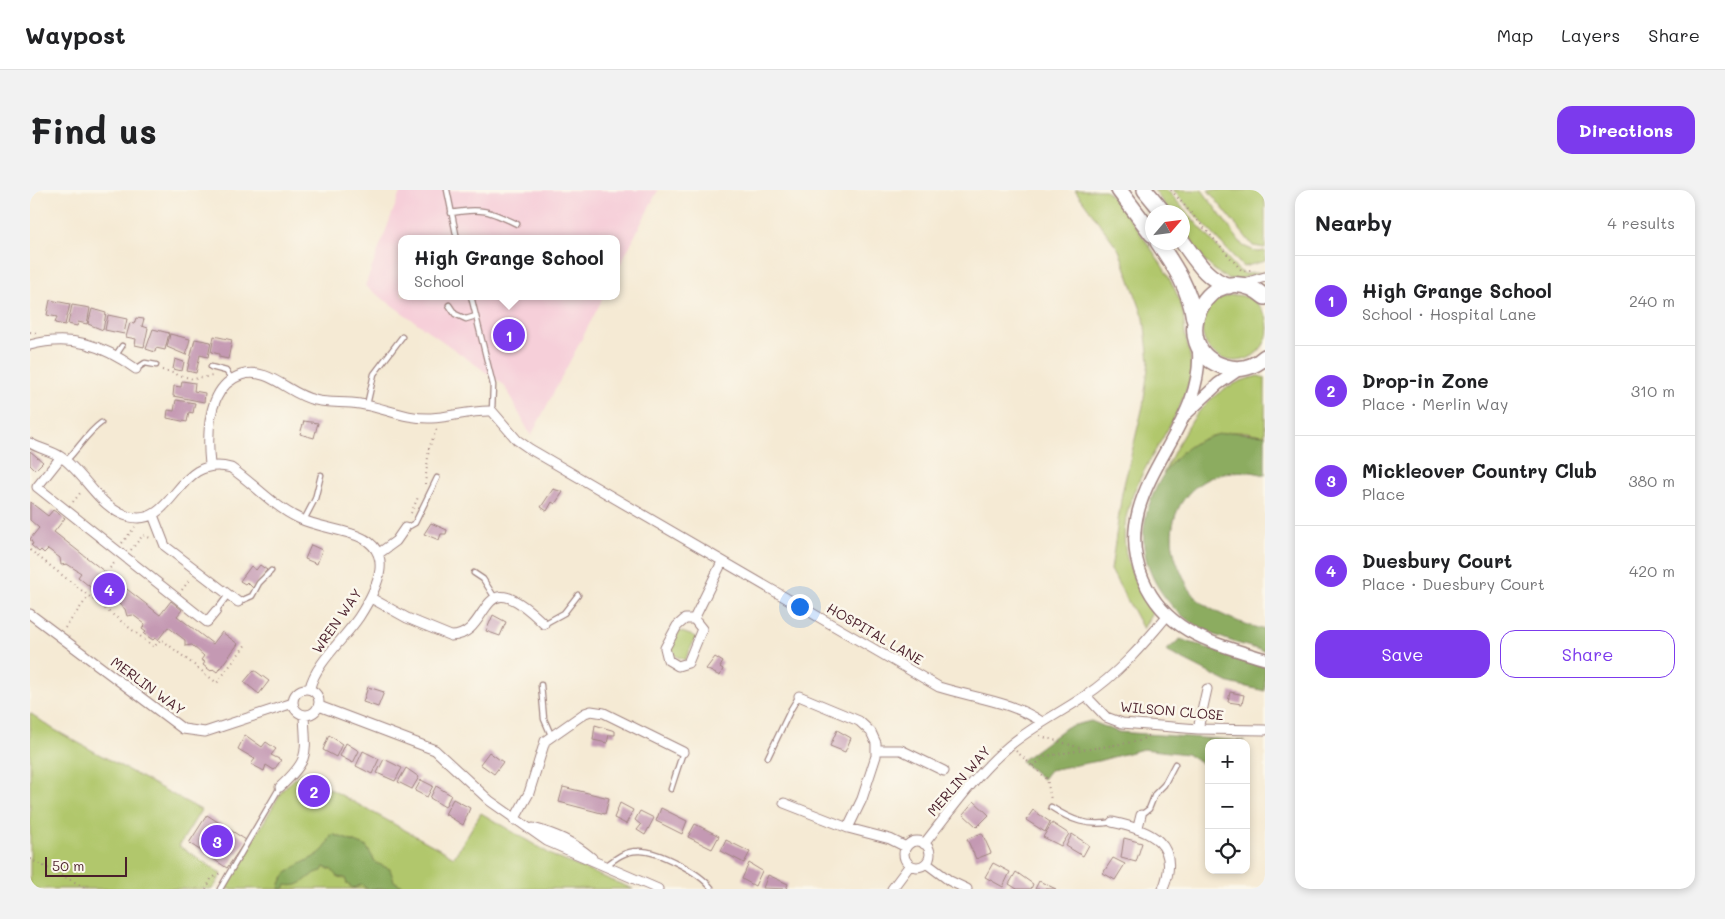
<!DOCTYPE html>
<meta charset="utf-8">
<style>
:root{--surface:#fff;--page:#f2f2f2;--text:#202124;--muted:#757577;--line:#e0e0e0;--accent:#7c3aed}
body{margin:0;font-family:Mali,sans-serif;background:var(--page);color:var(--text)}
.controls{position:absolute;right:15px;bottom:15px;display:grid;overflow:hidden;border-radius:10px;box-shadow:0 2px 8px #0003}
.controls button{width:45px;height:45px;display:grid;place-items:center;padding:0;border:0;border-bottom:1px solid var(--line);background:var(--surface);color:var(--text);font:25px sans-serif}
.compass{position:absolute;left:1115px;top:15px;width:45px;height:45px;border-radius:50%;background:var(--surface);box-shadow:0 2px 8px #0003;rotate:62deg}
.scale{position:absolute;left:15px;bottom:12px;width:82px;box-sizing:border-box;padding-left:5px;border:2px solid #4a1f2b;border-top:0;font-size:14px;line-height:18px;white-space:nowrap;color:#4a1f2b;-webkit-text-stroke:4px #fbf7ec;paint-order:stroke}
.you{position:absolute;left:769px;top:416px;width:18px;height:18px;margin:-12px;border:4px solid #fff;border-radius:50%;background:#1a73e8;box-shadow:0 0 0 8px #1a73e833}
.badge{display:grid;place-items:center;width:32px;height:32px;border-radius:50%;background:var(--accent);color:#fff;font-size:16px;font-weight:700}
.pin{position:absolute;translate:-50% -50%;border:2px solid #fff;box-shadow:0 1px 5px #0006}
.popup{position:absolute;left:368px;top:45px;width:222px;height:65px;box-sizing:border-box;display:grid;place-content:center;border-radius:10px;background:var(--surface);filter:drop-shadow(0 1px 4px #0005);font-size:16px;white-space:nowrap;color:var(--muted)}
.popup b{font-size:19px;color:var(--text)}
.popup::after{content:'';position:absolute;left:50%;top:100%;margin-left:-10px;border:10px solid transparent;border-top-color:var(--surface)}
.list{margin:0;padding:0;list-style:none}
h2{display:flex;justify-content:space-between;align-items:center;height:65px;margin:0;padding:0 20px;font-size:21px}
h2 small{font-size:16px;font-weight:400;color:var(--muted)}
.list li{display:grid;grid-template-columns:32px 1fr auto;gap:15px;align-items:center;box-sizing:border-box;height:90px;padding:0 20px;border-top:1px solid var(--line)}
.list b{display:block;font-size:19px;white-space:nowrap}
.list p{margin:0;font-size:16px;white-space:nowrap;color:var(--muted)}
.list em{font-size:16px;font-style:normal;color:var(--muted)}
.actions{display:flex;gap:10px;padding:15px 20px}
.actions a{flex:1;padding:11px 0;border:1px solid var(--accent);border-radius:15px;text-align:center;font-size:18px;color:var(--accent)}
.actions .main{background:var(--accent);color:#fff}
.icon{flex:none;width:28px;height:28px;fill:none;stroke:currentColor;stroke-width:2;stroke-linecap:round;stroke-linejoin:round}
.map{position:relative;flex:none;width:1235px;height:699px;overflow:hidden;border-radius:15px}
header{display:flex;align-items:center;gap:30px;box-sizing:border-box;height:70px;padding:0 25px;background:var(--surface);border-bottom:1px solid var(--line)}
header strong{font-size:24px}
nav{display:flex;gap:28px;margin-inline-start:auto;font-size:18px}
.intro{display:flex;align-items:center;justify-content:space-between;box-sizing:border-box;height:120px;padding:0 30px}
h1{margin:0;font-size:35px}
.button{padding:12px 22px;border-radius:15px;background:var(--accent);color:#fff;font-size:18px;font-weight:700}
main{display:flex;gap:30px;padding:0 30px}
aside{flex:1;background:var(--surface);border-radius:15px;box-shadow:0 2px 8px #0003}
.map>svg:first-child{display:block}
.built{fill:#f6cfd9}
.green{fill:#b1c76c;stroke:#7e734c}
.forest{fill:#8cac60;stroke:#6b6646}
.building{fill:#c499b3}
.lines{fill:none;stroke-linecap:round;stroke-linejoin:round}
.service-casing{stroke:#a08480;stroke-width:7}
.minor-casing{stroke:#a08480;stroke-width:11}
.tertiary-casing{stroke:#a08480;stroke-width:14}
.trunk-casing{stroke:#a08480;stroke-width:18}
.path{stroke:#a08480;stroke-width:2;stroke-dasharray:1 4;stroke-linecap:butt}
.service{stroke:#fff;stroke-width:4.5}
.minor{stroke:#fff;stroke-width:9}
.tertiary{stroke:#fff;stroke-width:11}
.trunk{stroke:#fff;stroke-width:15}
.labels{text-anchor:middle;stroke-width:5;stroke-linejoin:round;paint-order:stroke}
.street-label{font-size:14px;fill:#4a1f2b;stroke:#fbf7ec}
</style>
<header>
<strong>Waypost</strong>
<nav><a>Map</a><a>Layers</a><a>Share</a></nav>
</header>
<div class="intro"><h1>Find us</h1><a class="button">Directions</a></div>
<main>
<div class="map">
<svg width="1235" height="699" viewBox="0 0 1235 699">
<rect width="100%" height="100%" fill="#fbf7ec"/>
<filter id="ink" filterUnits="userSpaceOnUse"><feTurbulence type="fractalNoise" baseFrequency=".02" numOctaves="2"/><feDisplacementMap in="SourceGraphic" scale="10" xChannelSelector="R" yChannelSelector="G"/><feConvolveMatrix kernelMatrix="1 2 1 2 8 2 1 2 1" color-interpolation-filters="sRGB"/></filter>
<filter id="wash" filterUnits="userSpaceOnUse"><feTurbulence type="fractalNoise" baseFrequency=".0096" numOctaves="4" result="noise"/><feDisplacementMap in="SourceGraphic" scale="20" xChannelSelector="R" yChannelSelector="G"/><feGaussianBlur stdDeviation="1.12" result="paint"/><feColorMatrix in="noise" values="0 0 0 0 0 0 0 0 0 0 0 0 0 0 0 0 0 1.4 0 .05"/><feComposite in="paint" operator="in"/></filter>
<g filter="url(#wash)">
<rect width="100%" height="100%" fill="#f5ead4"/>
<path class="built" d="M371,0H628L587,81L586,49H372V106H574L501,246L474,195L335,96Z"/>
<path class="green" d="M1045,0H1076C1102,29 1143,84 1153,121C1154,129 1154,137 1155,144C1159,161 1164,175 1159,192C1142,251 1081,303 1097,368C1102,387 1113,406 1122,423L1113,439L1081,380L1092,303L1113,216L1119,171L1114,128L1089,60Z
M1124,0H1137L1208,80L1215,84L1234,82C1223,85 1211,90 1200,89C1185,86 1160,55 1154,42C1151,37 1153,28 1152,22H1140Z
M1143,0H1172L1213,56L1227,62L1235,61V71L1213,77Z
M1178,0H1235V58L1223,56Z
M1172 138a33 33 0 1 1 66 0a33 33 0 1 1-66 0Z
M1228,186L1235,188V246L1217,242H1201L1133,284C1156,238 1173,198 1228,186Z
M649,441L666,447L655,470L643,465L639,461Z
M0,523L23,539L171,620L149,656L192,684L183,699H0Z
M271,583L424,667L451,623L525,667L603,699H195L253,599Z"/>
<path class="forest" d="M1201,242L1235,245V285C1172,267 1121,321 1151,382C1156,391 1158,401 1166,408C1184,424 1213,434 1235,440V461C1204,453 1166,442 1143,417C1109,379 1105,339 1128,294C1145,262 1165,247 1201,242Z
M1150,449L1235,477V501L1199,493L1136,461Z
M1061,531L1088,542L1215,551L1179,553V578L1157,564L1113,559L1068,571L1020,580L1013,589L991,571L1037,537Z
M302,644L336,656L346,673L360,679L364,691L377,699H337L332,695L323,698L317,694L315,688L307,687L302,680L294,677L292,681C276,684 274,699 256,695L254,699H249C252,676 278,674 292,661C297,657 298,650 302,644Z"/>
<g id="blocks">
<path class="building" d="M20,110L40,114L35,135L25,133L27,127L17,125Z
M42,115L60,118L57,134L48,132L47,136L38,134Z
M62,119L76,123L73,140L58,134Z
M78,125L97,129L94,144L75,140Z
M106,128L114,129L112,136L118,138L114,157L105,155L106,149L96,147L100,133L104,134Z
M123,139L139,143L135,160L126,158L125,162L116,159Z
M140,144L160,149L156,165L137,157Z
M184,146L202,150L198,169L189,167V164L181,162Z
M165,149L181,152L178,167L170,165L166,183L157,181Z
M145,169L154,172L152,181L143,179Z
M152,191L165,193L164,201L175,203L174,212L143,206L144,196L151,197Z
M146,210L165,213L163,223L159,222L157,232L137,228L138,220L144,221Z
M274,231L288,233L284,248L270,244Z
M0,261L13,272L5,280L0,275Z
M523,299L533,302L525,314L522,312L517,321L511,317Z
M0,312L18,326L23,320L35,328L24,342L130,425L141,411L152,420L147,426L183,454L192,442L208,454L187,482L183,479L181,481L173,475L175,472L171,470L174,466L162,455L155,456V450L138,437L128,450L125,448L123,450L114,444L116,442L112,439L115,434L103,425L97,426L95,419L84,410L81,414L48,387L51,383L37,374L31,375L30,368L18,359L14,363L11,360L9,362L1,355L3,354L0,349L9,338L0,330Z
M401,333L417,340L416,344H411L409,350L394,344Z
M281,355L292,360L287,374L275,369Z
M230,375L237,380L223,398L217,392L215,394L210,391L221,376L226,380Z
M463,425L476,432L470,446L456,441Z
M685,467L693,472L690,477L693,479L690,486L676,479Z
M224,480L239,491L229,504L214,492Z
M338,497L354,502L348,517L333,512Z
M1200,502L1214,505L1212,514L1198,512Z
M565,535L585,541V545H579L577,553L563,550Z
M807,540L821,548L815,562L800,556Z
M215,545L232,557L236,552L246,559L241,565L251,570L244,580L236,575L234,581L221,574L225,569L208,559Z
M299,545L312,554L306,567L293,560Z
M316,553L329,561L323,573L310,566Z
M333,561L349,569L342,584L326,576Z
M459,562L473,572L464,584L450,574Z
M354,569L372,578L365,591L347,583Z
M376,578L389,587L382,599L368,592Z
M391,590L403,596L397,607L385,601Z
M278,596L291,599L289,606L277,603Z
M406,596L421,605L415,617L400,608Z
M533,597L579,608L575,624L529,612Z
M423,609L440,618L433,635L415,624Z
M944,611L959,625L947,637L933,624Z
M590,613L603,620L596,634L584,628Z
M631,618L657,631L652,644L626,631Z
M1003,620L1020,632L1015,642L996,630Z
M610,621L624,628L615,645L607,640L611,635L605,630Z
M177,625L216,650L197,678L159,653Z
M1022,633L1039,644L1031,656L1013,647Z
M665,634L689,646L682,659L658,647Z
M952,643L961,663L946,669L937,649Z
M1042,644L1059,655L1053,666L1036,656Z
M1094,648L1112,653L1106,672L1091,668Z
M696,650L720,662L714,673L691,661Z
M1083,668L1095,674L1085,690L1073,683Z
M719,673L732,681L725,696L712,689Z
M963,673L980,682L973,697L955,687Z
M986,682L1003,694L1001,699H987L979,694Z
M738,685L758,694L756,699L733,698Z
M1009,691L1026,699H1005Z"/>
</g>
</g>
<g filter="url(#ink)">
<use href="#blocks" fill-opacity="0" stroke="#a08480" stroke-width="1"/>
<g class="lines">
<g class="service-casing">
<path id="service" d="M417,0L427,49
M421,23C451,17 460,21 487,34
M441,106L463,195L462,221
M419,115L425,124L436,129L446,126
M86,165L92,156
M181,177L196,181L202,189
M106,179L115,173L126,175
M337,215L344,184L372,147
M36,271C48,259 57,243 71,233
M274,330L285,309L291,285
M376,338L385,333L407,288
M444,383L453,389L465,408
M208,412L222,406L229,393L241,381
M186,421L198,405
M514,434L534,423L548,405
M511,495L514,529L521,545
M738,567L761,519L769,506
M641,599L653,562
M1021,617C1041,630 1058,637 1082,632
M1111,625L1119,619L1125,604L1134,595L1145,574
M577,675C586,668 595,661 608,661C627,660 671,683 682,699
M190,699L250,597"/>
</g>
<g class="minor-casing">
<path id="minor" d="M1211,94L1235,87
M0,155C41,144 73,155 106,179
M0,253C10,259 22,261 31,267C55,283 70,320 100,327C146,337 146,263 201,278C223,293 243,316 268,328C285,336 304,338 322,344C369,358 347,399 329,427C315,448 285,474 280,498
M31,267L7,297L177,432L186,421
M180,275C177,245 176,197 211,185C239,176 259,205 285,210C300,214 315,211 330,214C355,218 376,229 401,228C422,227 441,220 462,221L487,250L500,259L909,497C944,508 981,511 1012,532
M123,325L135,356L208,412
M348,364L366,351L375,338
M341,408L377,428L421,446C464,445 446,366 514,434
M0,424L153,539L175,542L263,513
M664,429H655L647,436L635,458L638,470L648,476L658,473L672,439L664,429L692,372
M263 512a13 13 0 1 1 26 0a13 13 0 1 1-26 0Z
M769,506L829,531L841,542L846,553V566L832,609L818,638L860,649L876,657
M1056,506L1076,527L1092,533L1168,539L1235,540
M289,516L405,560L460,611L517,651L628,699
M1168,539L1177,499
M848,560H871L914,581
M250,597C280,569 276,565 274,526
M754,613L818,638
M484,630L499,603L515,551L555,523L561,521L574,523L653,562
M1082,632C1120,640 1152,653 1133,699
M1108,637L1111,625
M503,638C526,644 543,652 562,668
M874 664a13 13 0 1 1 26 0a13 13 0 1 1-26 0Z
M894,654C921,620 946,584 979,556C1003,536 1030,523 1055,506C1087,485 1113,455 1137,426
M896,673L920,691L937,699
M862,699L880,675"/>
</g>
<g class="tertiary-casing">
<path id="tertiary" d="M1168,156C1178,242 1075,299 1113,389C1136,443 1183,453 1235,469
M1156,224L1188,194L1211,178"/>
</g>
<g class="trunk-casing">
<path id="trunk" d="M1089,0L1122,44
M1115,0L1133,22
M1152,51C1166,70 1176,89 1199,96
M1128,52C1145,77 1160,99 1164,129
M1235,107C1179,60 1131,160 1196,177C1210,181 1224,177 1235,167"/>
</g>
<path class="path" d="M1141,0L1212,81L1221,80
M0,142L7,143
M132,180L163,189L183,186
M395,294L399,258L407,238
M43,312L51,302
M381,323L389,305
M92,353L105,337
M0,360L124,457L131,449L187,493L216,454
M101,360L113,345L120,348
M80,378L86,371
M152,400L161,388
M35,438L59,406
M1010,546L1051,558
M986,561L1017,589L1021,610
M1003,576L1016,566L1109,551L1119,545
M0,669L58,699
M176,699L181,689L190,683"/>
<use href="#service" class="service"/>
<use href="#minor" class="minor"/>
<use href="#tertiary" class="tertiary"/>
<use href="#trunk" class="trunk"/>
</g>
</g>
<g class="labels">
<g class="street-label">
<text transform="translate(307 431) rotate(-55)" y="5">WREN WAY</text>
<text transform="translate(845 444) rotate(30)" y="5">HOSPITAL LANE</text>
<text transform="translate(118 496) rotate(36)" y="5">MERLIN WAY</text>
<text transform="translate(1142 521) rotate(5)" y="5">WILSON CLOSE</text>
<text transform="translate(929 591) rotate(-49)" y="5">MERLIN WAY</text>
</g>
</g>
</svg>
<div class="controls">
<button>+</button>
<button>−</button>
<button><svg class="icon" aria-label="locate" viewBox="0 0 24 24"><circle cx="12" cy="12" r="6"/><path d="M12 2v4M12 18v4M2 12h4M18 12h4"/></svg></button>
</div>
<svg class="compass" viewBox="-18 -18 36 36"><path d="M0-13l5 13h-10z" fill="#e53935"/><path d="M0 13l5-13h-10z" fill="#757577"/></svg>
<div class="scale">50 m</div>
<div class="you"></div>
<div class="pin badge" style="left:479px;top:145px">1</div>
<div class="popup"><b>High Grange School</b>School</div>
<div class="pin badge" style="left:284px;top:601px">2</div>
<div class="pin badge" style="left:187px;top:651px">3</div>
<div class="pin badge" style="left:79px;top:399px">4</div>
</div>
<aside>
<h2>Nearby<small>4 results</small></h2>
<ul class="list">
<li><span class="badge">1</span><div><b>High Grange School</b><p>School · Hospital Lane</p></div><em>240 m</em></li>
<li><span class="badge">2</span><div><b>Drop-in Zone</b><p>Place · Merlin Way</p></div><em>310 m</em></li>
<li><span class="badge">3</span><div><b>Mickleover Country Club</b><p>Place</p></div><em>380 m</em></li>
<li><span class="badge">4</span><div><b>Duesbury Court</b><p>Place · Duesbury Court</p></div><em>420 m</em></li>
</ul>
<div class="actions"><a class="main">Save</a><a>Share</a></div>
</aside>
</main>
